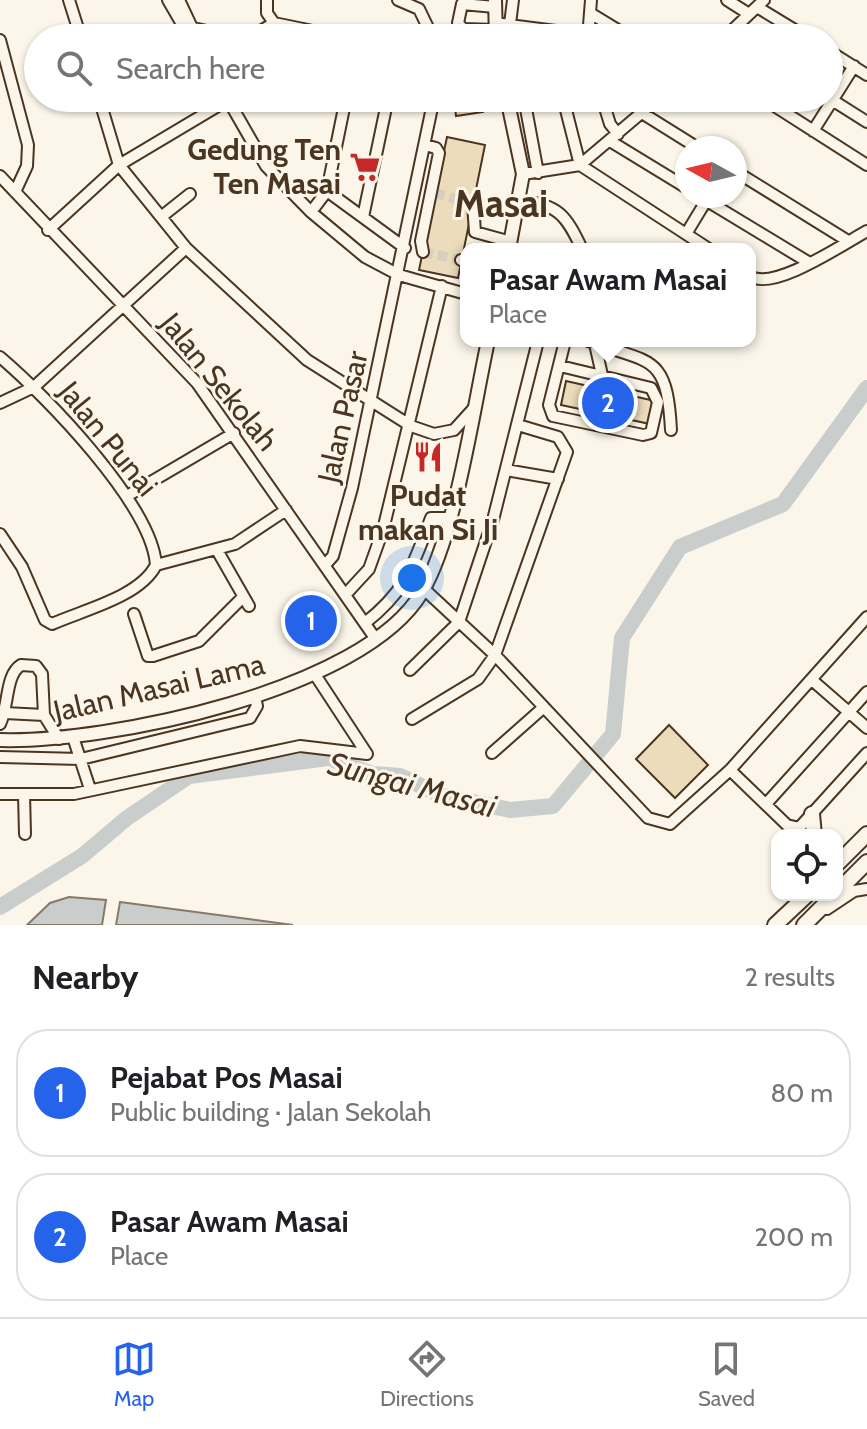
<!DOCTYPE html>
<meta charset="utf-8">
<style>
:root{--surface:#fff;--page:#f6f6f6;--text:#202124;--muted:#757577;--line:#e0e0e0;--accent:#2563eb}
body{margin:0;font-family:Cabin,sans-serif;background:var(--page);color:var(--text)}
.controls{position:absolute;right:24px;bottom:24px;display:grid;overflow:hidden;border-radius:16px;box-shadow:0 2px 6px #0004}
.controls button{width:72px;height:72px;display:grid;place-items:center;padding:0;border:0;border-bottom:2px solid var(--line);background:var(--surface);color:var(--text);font:40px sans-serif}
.compass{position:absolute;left:675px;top:136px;width:72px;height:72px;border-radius:50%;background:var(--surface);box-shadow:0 2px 6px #0004;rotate:278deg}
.you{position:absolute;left:412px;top:578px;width:28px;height:28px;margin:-20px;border:6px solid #fff;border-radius:50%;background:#1a73e8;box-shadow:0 0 0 12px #1a73e833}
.badge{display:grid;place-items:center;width:52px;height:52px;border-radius:50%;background:var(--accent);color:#fff;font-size:26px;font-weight:700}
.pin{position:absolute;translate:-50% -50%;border:4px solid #fff;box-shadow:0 2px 8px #0006}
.popup{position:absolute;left:460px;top:243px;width:296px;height:104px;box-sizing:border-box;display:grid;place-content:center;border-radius:16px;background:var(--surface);filter:drop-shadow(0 2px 6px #0005);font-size:26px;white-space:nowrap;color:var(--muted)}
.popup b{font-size:30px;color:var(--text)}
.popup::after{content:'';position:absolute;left:50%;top:100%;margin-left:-16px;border:16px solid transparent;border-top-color:var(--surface)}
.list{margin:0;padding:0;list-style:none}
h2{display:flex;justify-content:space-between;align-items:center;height:104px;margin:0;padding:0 32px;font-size:34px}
h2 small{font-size:26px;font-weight:400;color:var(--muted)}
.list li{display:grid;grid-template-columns:52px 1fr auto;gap:24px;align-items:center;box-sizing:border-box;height:128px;margin:0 16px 16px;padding:0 16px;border:2px solid var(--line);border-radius:32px}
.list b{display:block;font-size:30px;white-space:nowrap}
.list p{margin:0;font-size:26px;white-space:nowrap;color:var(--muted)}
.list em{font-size:26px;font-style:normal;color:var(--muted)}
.icon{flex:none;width:44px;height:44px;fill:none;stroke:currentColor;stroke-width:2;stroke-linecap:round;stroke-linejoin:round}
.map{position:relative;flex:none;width:867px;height:925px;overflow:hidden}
.search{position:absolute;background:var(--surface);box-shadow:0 2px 6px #0004;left:24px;right:24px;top:24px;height:88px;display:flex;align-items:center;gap:20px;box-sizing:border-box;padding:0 28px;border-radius:44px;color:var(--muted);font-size:30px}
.sheet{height:392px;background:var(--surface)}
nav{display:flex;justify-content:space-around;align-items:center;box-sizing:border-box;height:112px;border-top:2px solid var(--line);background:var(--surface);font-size:22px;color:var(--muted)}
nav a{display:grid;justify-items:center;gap:4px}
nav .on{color:var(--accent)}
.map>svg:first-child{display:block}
.water{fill:#c9cecd;stroke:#887966;stroke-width:2}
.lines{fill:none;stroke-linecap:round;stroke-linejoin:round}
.river{stroke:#c9cecd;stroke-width:16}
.building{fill:#ecdcbc;stroke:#4a3520;stroke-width:2}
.minor-tunnel{stroke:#d8cfc1;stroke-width:10;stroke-dasharray:10 5;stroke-linecap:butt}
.minor-casing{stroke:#4a3520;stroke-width:14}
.major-casing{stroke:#4a3520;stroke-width:16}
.highway-casing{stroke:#4a3520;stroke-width:18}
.minor{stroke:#fbf6e9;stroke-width:10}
.major{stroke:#fbf6e9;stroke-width:12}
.highway{stroke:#fbf6e9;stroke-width:14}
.labels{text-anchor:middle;stroke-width:6;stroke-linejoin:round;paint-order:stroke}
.poi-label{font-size:30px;font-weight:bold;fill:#4a3520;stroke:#fbf6e9;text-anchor:end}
.street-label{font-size:30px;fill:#4a3520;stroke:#fbf6e9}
.water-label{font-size:32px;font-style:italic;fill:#4a3520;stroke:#fbf6e9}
.district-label{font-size:38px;font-weight:bold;fill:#4a3520;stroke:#fbf6e9}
</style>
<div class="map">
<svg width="867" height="925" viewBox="0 0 867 925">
<rect width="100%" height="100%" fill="#fbf6e9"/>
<path class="water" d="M69,897L106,900L102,925H27L50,903Z
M120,902L293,925H116Z"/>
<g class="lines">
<path class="river" d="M0,907L82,856L127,818L189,776L328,758L373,774L400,776L440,795L510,810L553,806L613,734L622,638L680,547L783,504L867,388"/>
</g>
<path class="building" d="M454,98H481L483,112L456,116Z
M447,137L485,145L458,278L419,270Z
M566,381L655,401L650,424L561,405Z
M669,725L708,765L675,798L636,759Z"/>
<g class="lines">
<path class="minor-tunnel" d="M435,193L473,204
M423,252L461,260"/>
<g class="minor-casing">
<path id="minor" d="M69,0L81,38
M168,0L190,38
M179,0L195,34
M267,0V13L274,23
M398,0L419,9L433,38
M727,0L749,14
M495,7L462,4L458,23L463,29L495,30
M757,7L808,38
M590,13L631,38
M274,23L347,38
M495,23L587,35
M193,28L239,38
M249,38L274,23
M513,38L510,24L513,0
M588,38L591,0
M724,38L764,0
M0,40L28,145L27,166L15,192
M829,51L867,75
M99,98L119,165L186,248L307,360L411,426L434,434L454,430L473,409
M227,98L266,166L311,212L365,257L399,275L466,294
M524,98L538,173
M563,98L580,165L709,249
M602,98L610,124L618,134
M762,98L867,165
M829,98L867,122
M642,113L698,148
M813,131L854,66
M610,141L687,188
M735,171L848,241
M523,174L580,165L659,98
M0,176L197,383L375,638
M327,191L405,248
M699,196L808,262
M520,201C558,204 566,215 582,249
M473,204L475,232L511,242
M311,212L327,191L346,98
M161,217L190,194
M363,217L388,98
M48,230L119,165L228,100
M686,234L709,196
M423,252L421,241L439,153L436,148L425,145
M461,260L466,262
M750,276C773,292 843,244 867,231
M588,341C651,364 667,353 671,430
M595,344L602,375
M0,357C46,396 152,505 156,565
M560,366L651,388L658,402L651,433L643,435L553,416L549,405L565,341
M0,403L34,387L186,248
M506,470L558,479
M127,496L234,433
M0,534L22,567L45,620L52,624C83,610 140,597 156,565
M217,550L249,606
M156,565L235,544L286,510
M325,565L333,556L352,488L434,98
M424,589L495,655L648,818L670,824L730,770L867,617
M345,595L369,569L383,530L442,286
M134,614L148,656H153L199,641L243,597
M365,623C407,590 412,567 431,518H448
M410,670L459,622L493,520L538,341
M812,680L867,728
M5,713L44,715
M412,719L478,679L495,655L567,452L558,437L518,425
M0,724C9,706 5,675 21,665L36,666L42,674L44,715L59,739
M73,737L90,789
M492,753L544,707
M0,757L81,759L250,718L257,706L255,697
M730,770L787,825L799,828L867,753
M0,794H74L300,746L367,754L314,673
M24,794L25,834
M766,804L867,692
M827,909L854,891L867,889"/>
</g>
<g class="major-casing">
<path id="major" d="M495,0L496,38
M507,98L523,174L509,249
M0,740C107,743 364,691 422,592C456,534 473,410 488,341"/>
</g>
<g class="highway-casing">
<path id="highway" d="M812,814L814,835
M837,864L867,834
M837,892L867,862
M775,925L807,895
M804,925L834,895"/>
</g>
<use href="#minor" class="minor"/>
<use href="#major" class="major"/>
<use href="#highway" class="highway"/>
</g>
<defs>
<g id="supermarket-bare" transform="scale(2.4)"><path d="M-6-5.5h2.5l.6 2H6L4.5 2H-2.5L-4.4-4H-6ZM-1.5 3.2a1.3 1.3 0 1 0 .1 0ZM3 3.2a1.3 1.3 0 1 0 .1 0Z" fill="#c62828" stroke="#fbf6e9" stroke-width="2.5" paint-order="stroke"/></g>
<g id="restaurant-bare" transform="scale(2.4)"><path d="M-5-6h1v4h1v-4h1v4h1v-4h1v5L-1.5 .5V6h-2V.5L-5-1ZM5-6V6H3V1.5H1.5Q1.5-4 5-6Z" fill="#c62828" stroke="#fbf6e9" stroke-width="2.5" paint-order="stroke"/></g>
</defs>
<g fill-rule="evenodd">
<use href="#supermarket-bare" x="365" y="167"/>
<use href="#restaurant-bare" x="428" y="457"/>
</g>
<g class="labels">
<g class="poi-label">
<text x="341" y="160">Gedung Ten<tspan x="341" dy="34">Ten Masai</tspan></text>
<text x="428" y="506" text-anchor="middle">Pudat<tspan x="428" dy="34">makan Si Ji</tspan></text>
</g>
<g class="street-label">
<text transform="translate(219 382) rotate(51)" y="10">Jalan Sekolah</text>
<text transform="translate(343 417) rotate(-77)" y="10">Jalan Pasar</text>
<text transform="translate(108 439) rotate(51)" y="10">Jalan Punai</text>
<text transform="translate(159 688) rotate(-13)" y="10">Jalan Masai Lama</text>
</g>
<g class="water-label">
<text transform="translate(412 785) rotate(15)" y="11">Sungai Masai</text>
</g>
<g class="district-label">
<text x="501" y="217">Masai</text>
</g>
</g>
</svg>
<div class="controls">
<button><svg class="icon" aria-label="locate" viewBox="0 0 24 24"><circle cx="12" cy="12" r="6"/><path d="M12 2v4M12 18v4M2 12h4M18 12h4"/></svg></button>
</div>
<svg class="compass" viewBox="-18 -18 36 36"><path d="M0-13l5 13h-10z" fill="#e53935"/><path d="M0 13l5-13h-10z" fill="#757577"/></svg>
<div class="you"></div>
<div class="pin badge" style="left:311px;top:621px">1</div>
<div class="pin badge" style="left:608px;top:403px">2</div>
<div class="popup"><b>Pasar Awam Masai</b>Place</div>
<div class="search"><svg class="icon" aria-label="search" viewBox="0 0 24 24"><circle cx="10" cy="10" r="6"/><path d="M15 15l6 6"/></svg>Search here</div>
</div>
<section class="sheet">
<h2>Nearby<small>2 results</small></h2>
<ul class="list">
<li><span class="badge">1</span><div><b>Pejabat Pos Masai</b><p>Public building · Jalan Sekolah</p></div><em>80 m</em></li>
<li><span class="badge">2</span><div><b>Pasar Awam Masai</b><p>Place</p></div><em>200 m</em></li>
</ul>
</section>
<nav>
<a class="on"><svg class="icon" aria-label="map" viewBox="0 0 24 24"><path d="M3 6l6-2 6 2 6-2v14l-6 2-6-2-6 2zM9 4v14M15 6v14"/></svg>Map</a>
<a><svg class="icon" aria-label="directions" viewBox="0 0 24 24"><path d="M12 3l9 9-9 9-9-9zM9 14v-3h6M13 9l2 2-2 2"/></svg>Directions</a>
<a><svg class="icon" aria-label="saved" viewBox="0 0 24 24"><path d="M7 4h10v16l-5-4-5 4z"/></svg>Saved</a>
</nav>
